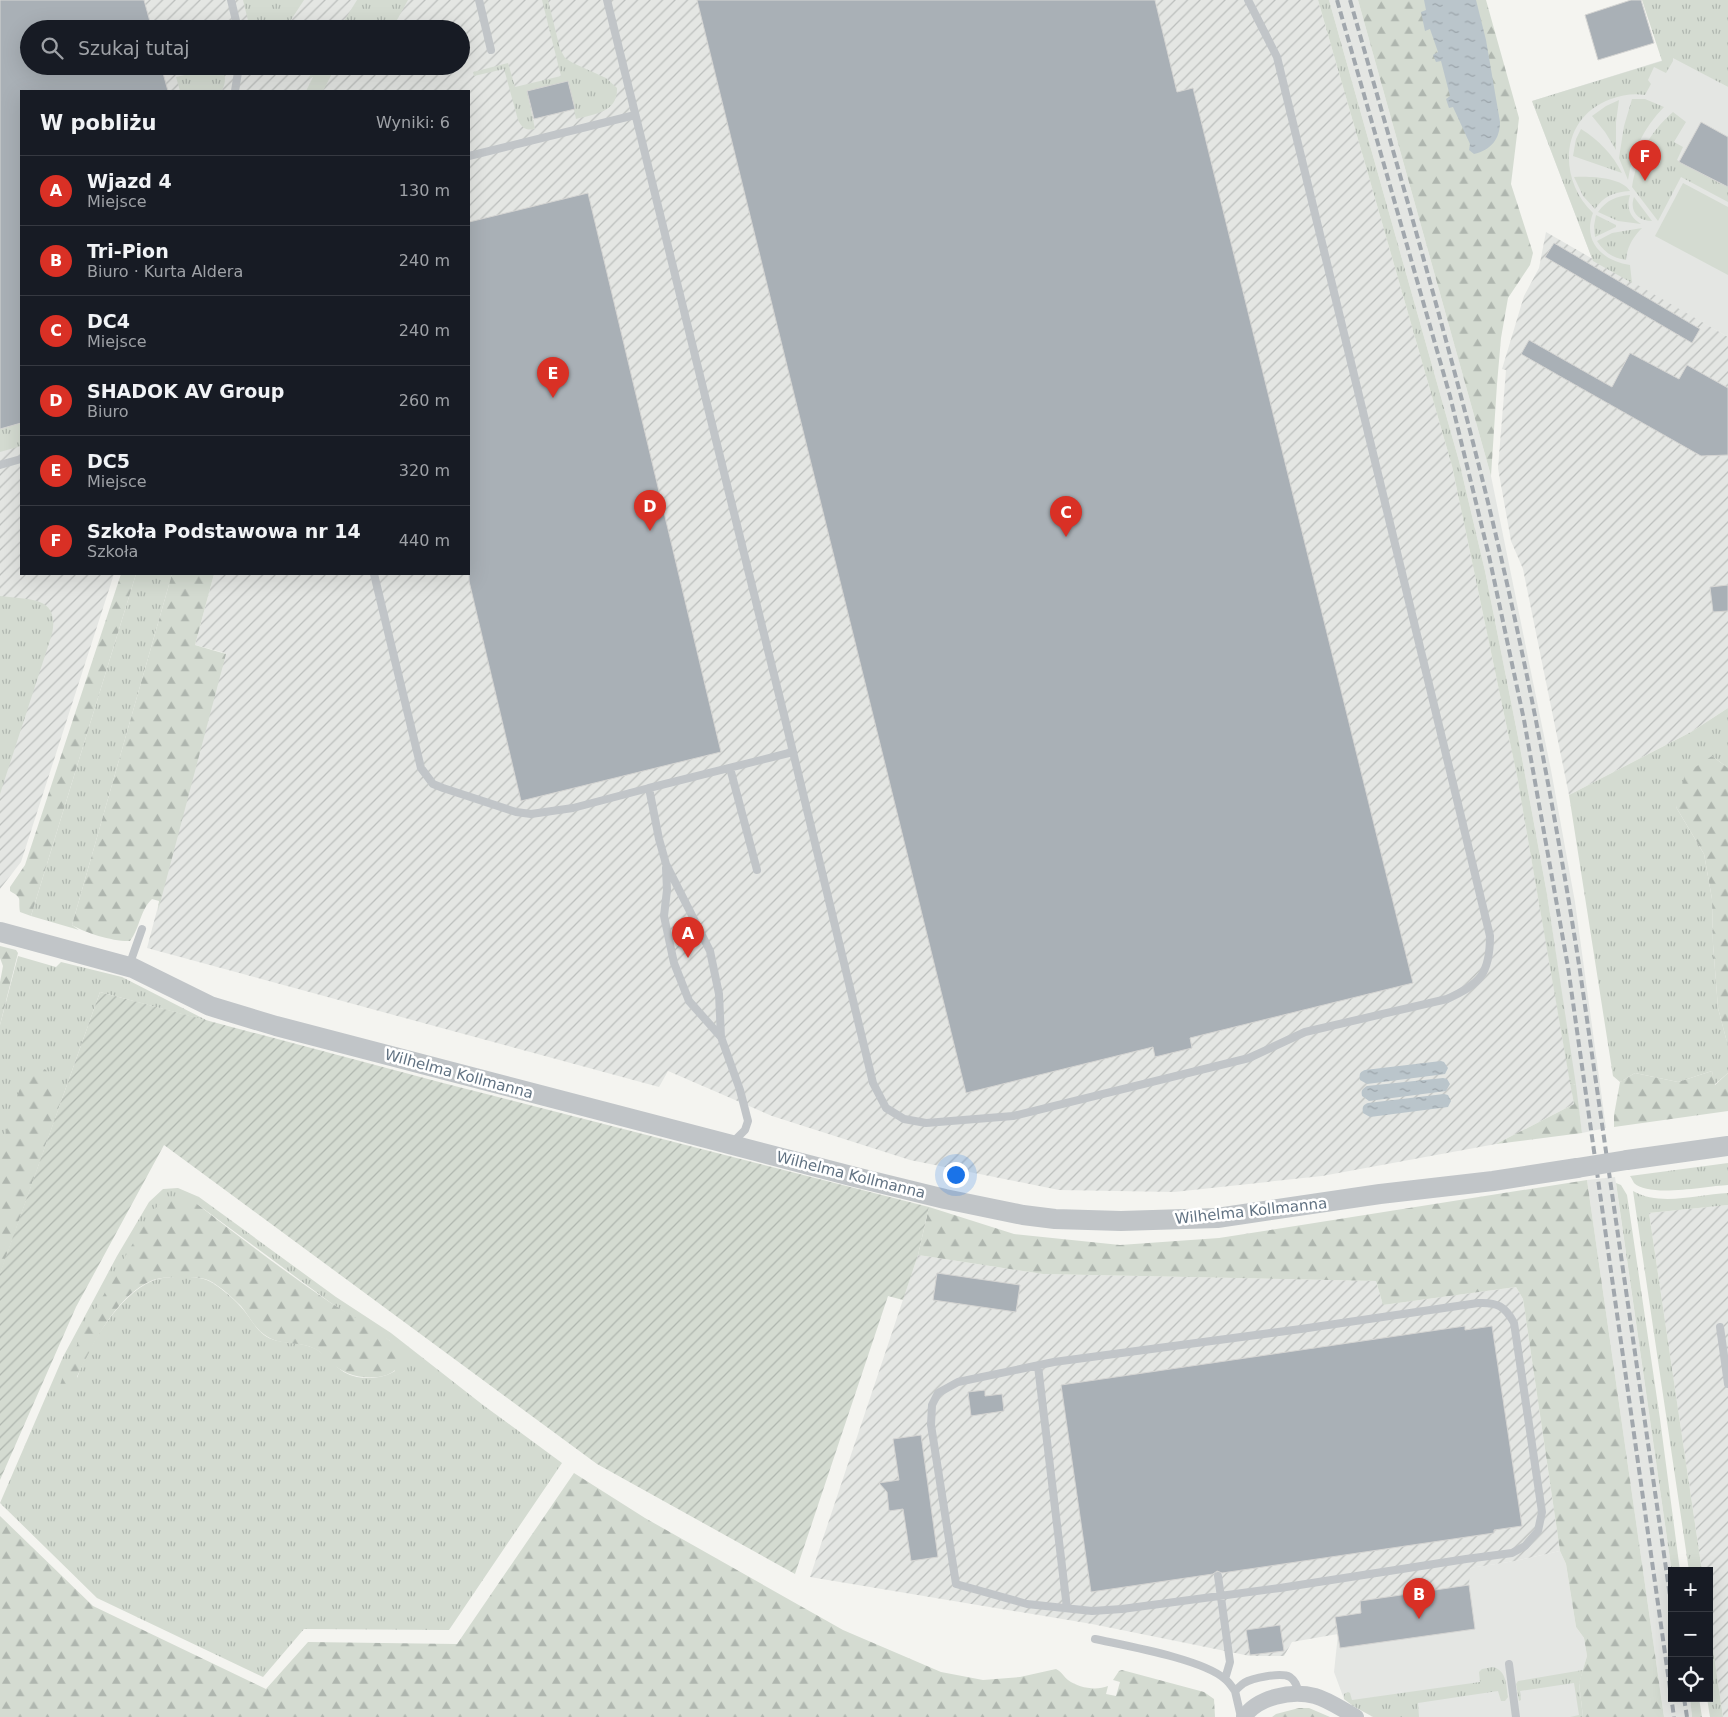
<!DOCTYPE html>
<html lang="pl">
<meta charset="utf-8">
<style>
:root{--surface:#171b24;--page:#242831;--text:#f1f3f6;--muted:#9ea1a6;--line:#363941;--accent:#d93025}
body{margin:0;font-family:"DejaVu Sans",sans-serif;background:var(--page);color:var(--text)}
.controls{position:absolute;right:15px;bottom:15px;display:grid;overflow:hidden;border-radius:0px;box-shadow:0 5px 20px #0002}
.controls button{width:45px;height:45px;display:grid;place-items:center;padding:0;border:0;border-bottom:1px solid var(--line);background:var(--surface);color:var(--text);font:25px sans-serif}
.you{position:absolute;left:955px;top:1174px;width:18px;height:18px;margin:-12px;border:4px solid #fff;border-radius:50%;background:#1a73e8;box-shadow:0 0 0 8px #1a73e833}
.badge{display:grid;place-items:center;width:32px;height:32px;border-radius:50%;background:var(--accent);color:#fff;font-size:16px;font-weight:700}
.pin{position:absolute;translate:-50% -41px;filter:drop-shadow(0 1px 2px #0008)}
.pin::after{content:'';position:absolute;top:26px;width:18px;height:15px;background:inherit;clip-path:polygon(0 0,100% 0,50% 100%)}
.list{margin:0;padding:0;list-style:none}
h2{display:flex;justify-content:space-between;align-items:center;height:65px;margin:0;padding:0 20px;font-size:21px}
h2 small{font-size:16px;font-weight:400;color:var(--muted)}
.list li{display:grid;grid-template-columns:32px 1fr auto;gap:15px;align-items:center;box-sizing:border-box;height:70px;padding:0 20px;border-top:1px solid var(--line)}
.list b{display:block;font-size:19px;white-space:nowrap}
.list p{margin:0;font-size:16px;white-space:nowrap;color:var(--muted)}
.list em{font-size:16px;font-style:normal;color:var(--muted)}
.icon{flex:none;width:28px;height:28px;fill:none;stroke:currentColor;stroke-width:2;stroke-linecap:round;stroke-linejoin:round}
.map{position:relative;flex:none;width:1728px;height:1717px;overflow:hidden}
.search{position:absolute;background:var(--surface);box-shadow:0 5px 20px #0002;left:20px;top:20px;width:450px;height:55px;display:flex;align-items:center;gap:12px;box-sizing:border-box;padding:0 18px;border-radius:28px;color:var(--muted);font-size:19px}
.panel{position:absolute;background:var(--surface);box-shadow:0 5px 20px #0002;left:20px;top:90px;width:450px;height:485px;border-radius:0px}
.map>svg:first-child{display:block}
.built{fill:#e4e6e3}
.industrial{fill:url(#industrial-furrows);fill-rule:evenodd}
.grass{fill:url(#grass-tufts);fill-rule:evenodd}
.forest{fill:url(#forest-firs)}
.garden{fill:url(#garden-furrows)}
.pitch{fill:#d4dbd1}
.water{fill:url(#water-ripples)}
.building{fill:#a9b0b6;stroke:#d5d5d3}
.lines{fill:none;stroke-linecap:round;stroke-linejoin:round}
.service{stroke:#c1c5c8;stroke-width:8}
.minor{stroke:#c1c5c8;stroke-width:16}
.tertiary{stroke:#c1c5c8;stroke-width:20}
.rail{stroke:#a1a7ad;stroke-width:4;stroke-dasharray:8 4;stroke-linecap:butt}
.tertiary-bridge{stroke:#c1c5c8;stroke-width:20}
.labels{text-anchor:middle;stroke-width:5;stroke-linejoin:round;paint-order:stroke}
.street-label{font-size:15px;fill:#617282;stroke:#fff}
</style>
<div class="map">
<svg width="1728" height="1717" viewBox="0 0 1728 1717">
<defs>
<pattern id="industrial-furrows" width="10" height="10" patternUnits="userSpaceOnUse" patternTransform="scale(1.25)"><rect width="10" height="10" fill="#e4e6e3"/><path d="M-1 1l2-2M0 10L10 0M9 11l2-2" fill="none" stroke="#bcbfbd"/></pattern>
<pattern id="grass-tufts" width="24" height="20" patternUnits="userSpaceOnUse" patternTransform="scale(1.25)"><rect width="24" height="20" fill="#d4dbd1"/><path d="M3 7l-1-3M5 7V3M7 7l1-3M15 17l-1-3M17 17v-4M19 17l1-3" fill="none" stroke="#afb6af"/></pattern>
<pattern id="forest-firs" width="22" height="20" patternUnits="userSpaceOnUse" patternTransform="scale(1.25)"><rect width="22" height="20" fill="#d4dbd1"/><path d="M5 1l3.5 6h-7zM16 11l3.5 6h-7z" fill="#afb6af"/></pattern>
<pattern id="garden-furrows" width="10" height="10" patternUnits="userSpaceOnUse" patternTransform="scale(1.25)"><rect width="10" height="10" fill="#d4dbd1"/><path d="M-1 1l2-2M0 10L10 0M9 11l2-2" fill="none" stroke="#afb6af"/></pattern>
<pattern id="water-ripples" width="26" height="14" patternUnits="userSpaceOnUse" patternTransform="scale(1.25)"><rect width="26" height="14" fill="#bac5cb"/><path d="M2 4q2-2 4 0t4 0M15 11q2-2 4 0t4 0" fill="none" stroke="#9ba4aa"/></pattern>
</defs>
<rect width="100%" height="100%" fill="#f4f4f0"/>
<path class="built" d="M1329,0H1358L1491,476L1551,770L1575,902L1606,1128L1582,1133L1547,894L1519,742L1485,571L1459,461Z
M1673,57L1728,87V337L1593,261L1532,101Z
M1615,1177L1672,1573V1698H1690L1692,1717H1664L1587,1180Z
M1560,1551L1566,1564L1576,1627L1584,1638L1587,1656L1579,1683L1583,1717H1378L1344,1699L1334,1672L1338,1634L1335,1617L1361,1613L1360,1601L1468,1585L1469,1568L1515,1561Z"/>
<path class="industrial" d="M0,0H1318L1452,466L1517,776L1574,1104L1496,1144L1322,1176L1174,1192L1059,1190L910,1160L772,1116L668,1071L659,1087L147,948L225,653L195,645L214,574H469V91H21V574H114L21,862L0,889ZM29,29H461V66H29Z
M1546,232L1728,337V708L1691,732L1569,795L1523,569L1511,541L1498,468L1506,370L1502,369L1524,296L1539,268Z
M1728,1205V1717H1723L1709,1621V1571H1702L1649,1213Z
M918,1255L1043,1274L1376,1281L1383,1305L1516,1287L1523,1299L1560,1551L1515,1561L1470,1568L1469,1585L1360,1601L1361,1613L1335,1617L1338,1634L1292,1642L1284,1656H1250L1092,1624L810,1577Z"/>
<path class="grass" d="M243,0H304L285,29H250Z
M357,0H408L392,29H339Z
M542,0H548L560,49L565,58L573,63L606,78L617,88C618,112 595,114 576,119L568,81L527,91L535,129C526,131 522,128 518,120L504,69L474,76L473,72L508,63L515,87L561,76Z
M1318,0H1329L1459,461L1485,571L1519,742L1547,894L1576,1085L1570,1083L1517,776L1452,466Z
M1642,0H1728V87L1673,58V61L1666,73L1654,67L1648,80L1651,84L1645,95C1634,93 1622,95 1611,99C1560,117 1557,178 1593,213C1582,242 1603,261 1630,265L1632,283L1593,261L1532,101L1662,61Z
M316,66H336L323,91H306L313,77L308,79Z
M215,68C228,70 226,82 222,91H180L176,77Z
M1632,99H1645L1664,107C1644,127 1632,152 1628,180L1619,158L1624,126Z
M1619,100L1616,122V150L1605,132L1592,116L1606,106Z
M1673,112L1686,122L1674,142L1683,147L1677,160L1728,187V202L1681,177L1658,221L1632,187C1637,156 1649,133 1673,112Z
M1581,129C1599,140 1613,155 1622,173L1573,156L1576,139Z
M1574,177C1589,176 1622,177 1630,191C1614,192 1604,196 1595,209L1583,196Z
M1630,195C1626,208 1630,217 1641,224L1618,221L1598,212C1607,200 1616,196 1630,195Z
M1634,197L1652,221C1638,221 1629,211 1634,197Z
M1596,215L1616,225V227L1595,237L1594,226Z
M1642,228C1633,237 1627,247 1626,260C1612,258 1604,252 1597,241L1612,233Z
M21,423V446L0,452V429Z
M136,574H172L72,925L79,930L31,916Z
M0,596C28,600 60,595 52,634L0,794Z
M1728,708V768L1712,756L1676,807L1704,854L1712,899L1713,944L1718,1008L1728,1046V1073L1714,1085L1712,1071L1678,1082L1635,1073L1620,1082L1613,1076L1569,795L1691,732Z
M18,956L56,967L61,962L122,977L208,1021L100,992L0,1273V1025Z
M1728,1163V1185C1707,1186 1649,1198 1634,1183C1633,1181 1632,1179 1630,1176Z
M1616,1183L1621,1185L1627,1195L1660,1419L1680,1571H1672V1573Z
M178,1188L199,1197L336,1297L391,1333L483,1405L562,1463L449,1630L304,1629L263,1677L97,1598L0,1503L63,1357L117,1256L149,1202L163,1189ZM197,1204L331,1303L390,1341L395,1371C381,1380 355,1381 341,1370C331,1363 323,1351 311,1347C296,1341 278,1345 264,1335C254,1327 249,1315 240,1306C233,1298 223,1290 214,1284C205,1277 193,1277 182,1277C172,1277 161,1277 152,1281C119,1295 89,1345 77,1378V1346Z
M1633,1191C1661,1207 1698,1194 1728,1193V1205L1649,1213L1702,1571H1689Z
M1709,1621L1723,1717H1710L1707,1698H1709Z
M1493,1667C1507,1671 1506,1685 1508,1697L1505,1701H1501L1498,1691L1418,1703L1419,1717H1373L1353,1706L1344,1699V1694L1348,1692L1350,1693L1352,1700L1480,1682L1479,1672L1482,1669Z
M1583,1670L1579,1684L1583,1717H1570L1579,1715L1574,1683L1520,1691L1521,1700L1519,1701L1516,1684L1518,1681Z
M1690,1698H1699L1702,1717H1692Z"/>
<path class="forest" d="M1358,0H1486L1519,118L1511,184L1533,253L1530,265L1508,298L1501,338L1497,384L1491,476Z
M121,574H136L31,916L20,912C18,897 23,899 10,891V887L25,865Z
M172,574H214L195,645L226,654L158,911L159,901L152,899C140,910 140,928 130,941C115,942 85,933 72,925Z
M1712,756L1728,768V1046L1718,1008L1713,944L1712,899L1704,854L1676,807L1685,774Z
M0,946L16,950L18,953L0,1025V982L3,966L0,958Z
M33,1066H39L46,1070L61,1101L0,1274V1153L25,1071Z
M1712,1071L1715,1085L1728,1073V1111L1614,1127V1115L1620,1082L1635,1073L1678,1082Z
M1570,1083L1576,1085L1582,1133L1496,1144L1574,1104Z
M1587,1180L1664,1717H1583L1579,1683L1587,1656L1584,1638L1576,1627L1566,1564L1560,1551L1523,1299L1516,1287L1383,1305L1376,1281L1043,1274L918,1255L929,1207L1014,1234L1120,1245L1219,1238Z
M174,1197L184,1199L197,1204C241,1238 285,1272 331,1303C346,1313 390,1336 399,1350C408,1365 391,1376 378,1377C359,1379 343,1374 329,1361C325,1357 321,1352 315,1349C301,1341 283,1346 268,1337C255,1330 250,1317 241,1306C233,1298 222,1288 212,1282C203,1277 193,1277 183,1277C173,1277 162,1277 153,1280C113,1296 90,1351 72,1387L67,1391L60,1389C58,1372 139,1229 155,1209C160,1203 166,1200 174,1197Z
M574,1473L645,1518L843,1630L941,1672L983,1680L1020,1677L1056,1669C1062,1672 1064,1677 1068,1680C1079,1688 1096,1691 1108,1686L1106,1694L1116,1696L1120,1682L1113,1680L1119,1671L1122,1670L1204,1692L1214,1699L1215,1717H0V1516L93,1606L266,1689L308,1642L457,1644Z
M1299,1708H1309L1330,1717H1272L1276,1714Z"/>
<path class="garden" d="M100,992L443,1083L929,1207L918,1255L903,1300L888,1296L795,1574L597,1464L164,1145L76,1307L0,1480V1273Z"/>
<path class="pitch" d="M1683,183L1728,207V275L1655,236Z"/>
<path class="water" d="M1424,0H1476L1486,40L1500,122C1500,139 1491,150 1474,154L1469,150L1470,144L1453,107L1449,108L1446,99L1450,96L1441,61L1436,62L1433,55L1438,52L1430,29L1425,31L1421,12L1426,10Z
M1441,1061L1444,1062L1448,1068L1445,1074L1367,1084L1360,1080C1359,1074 1360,1072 1365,1070Z
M1443,1078L1447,1079L1450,1084L1446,1091L1369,1101L1362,1096C1361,1091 1362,1089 1367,1086Z
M1444,1094L1448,1095L1451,1101L1448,1107L1370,1117L1363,1113C1362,1107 1363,1105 1368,1103Z"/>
<path class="building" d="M0,0H144L152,29H29V66H161L168,91H21V423L0,429Z
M697,0H1155L1177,92L1193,88L1413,983L1190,1038L1192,1048L1155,1057L1153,1047L966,1093Z
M1631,0H1641L1654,43L1598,60L1585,15Z
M568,81L575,109L534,119L527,91Z
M1701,122L1728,137V187L1679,162Z
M588,193L721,752L521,801L469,581V222Z
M1554,243L1700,329L1692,343L1545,257Z
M1529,340L1612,387L1630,353L1679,379L1687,365L1728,388V455L1701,456L1556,374L1521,354Z
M1728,585V611L1713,612L1710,587Z
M937,1273L1020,1285L1016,1312L933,1300Z
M1465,1326V1330L1492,1326L1522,1526L1494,1530V1533L1222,1573L1217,1571L1213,1574L1091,1592L1061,1385Z
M985,1390V1396L1002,1394L1004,1411L971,1416L968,1392Z
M921,1435L938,1557L911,1561L903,1509L889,1511L887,1492L879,1483L899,1480L893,1439Z
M1469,1585L1475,1629L1340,1648L1335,1617L1361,1613L1360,1601Z
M1280,1625L1284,1651L1250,1655L1246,1630Z"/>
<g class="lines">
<path class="service" d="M231,0L238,29
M479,0L491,50
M607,0L786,723L873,1083L886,1108L904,1119L926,1123L1013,1116L1249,1058L1305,1032L1447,999C1480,984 1490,974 1490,936L1277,57L1248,0
M235,91L239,66
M469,156L635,115
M0,465L21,459
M374,574L421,768L433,784L443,788L516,812L531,814L573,808L649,788
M730,768L757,870
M666,868L667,890L664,916L674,963L689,1001L721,1037
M129,966L142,929
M733,1142L745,1130L748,1121L740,1090L721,1037L719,994L710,951L666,864L659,839L649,788L793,752
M1478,1303C1497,1302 1505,1306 1514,1323L1542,1512L1538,1531L1525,1546L1512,1553L1466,1559L1280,1588L1122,1609L1092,1611L1027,1604L956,1584L931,1425L932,1405L938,1393L958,1382L1054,1362L1301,1329Z
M1720,1327L1728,1384
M1038,1366L1067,1608
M1218,1576L1230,1662L1225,1679
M1095,1639C1127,1646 1202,1659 1225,1679C1229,1682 1232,1687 1235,1691
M1509,1664L1516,1717
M1241,1717L1235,1691C1238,1688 1241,1685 1244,1683C1252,1678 1281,1672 1290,1677C1296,1681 1297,1687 1299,1694"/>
<path class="minor" d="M1244,1717C1258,1697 1291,1690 1315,1696C1329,1700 1343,1710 1356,1717"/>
<path class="tertiary" d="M0,932L133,968L210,1006L276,1026L855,1177L945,1199L1023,1215L1055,1219L1121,1221L1217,1218L1380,1194L1493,1181L1577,1168
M1627,1160L1728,1146"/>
<path class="rail" d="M1337,0L1450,396L1489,556L1524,720L1568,967L1674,1717
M1350,0C1395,158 1441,315 1481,474C1522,638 1554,804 1580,971L1672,1610
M1684,1698L1687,1717"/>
<path class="tertiary-bridge" d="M1577,1168L1627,1160"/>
</g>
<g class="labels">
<g class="street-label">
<text transform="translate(459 1074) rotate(15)" y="5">Wilhelma Kollmanna</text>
<text transform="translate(851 1175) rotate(14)" y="5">Wilhelma Kollmanna</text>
<text transform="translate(1251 1211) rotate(-6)" y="5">Wilhelma Kollmanna</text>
</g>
</g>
</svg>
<div class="controls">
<button>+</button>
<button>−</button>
<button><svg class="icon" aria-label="locate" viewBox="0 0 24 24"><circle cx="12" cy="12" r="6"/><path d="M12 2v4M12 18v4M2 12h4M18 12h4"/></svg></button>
</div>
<div class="you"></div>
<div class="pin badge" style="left:688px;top:958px">A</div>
<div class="pin badge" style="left:1419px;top:1619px">B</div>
<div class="pin badge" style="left:1066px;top:537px">C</div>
<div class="pin badge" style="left:650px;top:531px">D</div>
<div class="pin badge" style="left:553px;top:398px">E</div>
<div class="pin badge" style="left:1645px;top:181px">F</div>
<div class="search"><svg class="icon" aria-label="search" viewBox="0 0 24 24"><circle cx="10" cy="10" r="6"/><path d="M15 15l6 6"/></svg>Szukaj tutaj</div>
<section class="panel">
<h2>W pobliżu<small>Wyniki: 6</small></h2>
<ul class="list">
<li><span class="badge">A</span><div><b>Wjazd 4</b><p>Miejsce</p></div><em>130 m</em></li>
<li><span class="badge">B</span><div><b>Tri-Pion</b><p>Biuro · Kurta Aldera</p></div><em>240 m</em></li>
<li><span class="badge">C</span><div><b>DC4</b><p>Miejsce</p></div><em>240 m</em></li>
<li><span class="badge">D</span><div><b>SHADOK AV Group</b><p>Biuro</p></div><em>260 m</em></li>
<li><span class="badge">E</span><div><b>DC5</b><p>Miejsce</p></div><em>320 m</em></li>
<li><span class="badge">F</span><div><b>Szkoła Podstawowa nr 14</b><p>Szkoła</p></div><em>440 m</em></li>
</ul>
</section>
</div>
